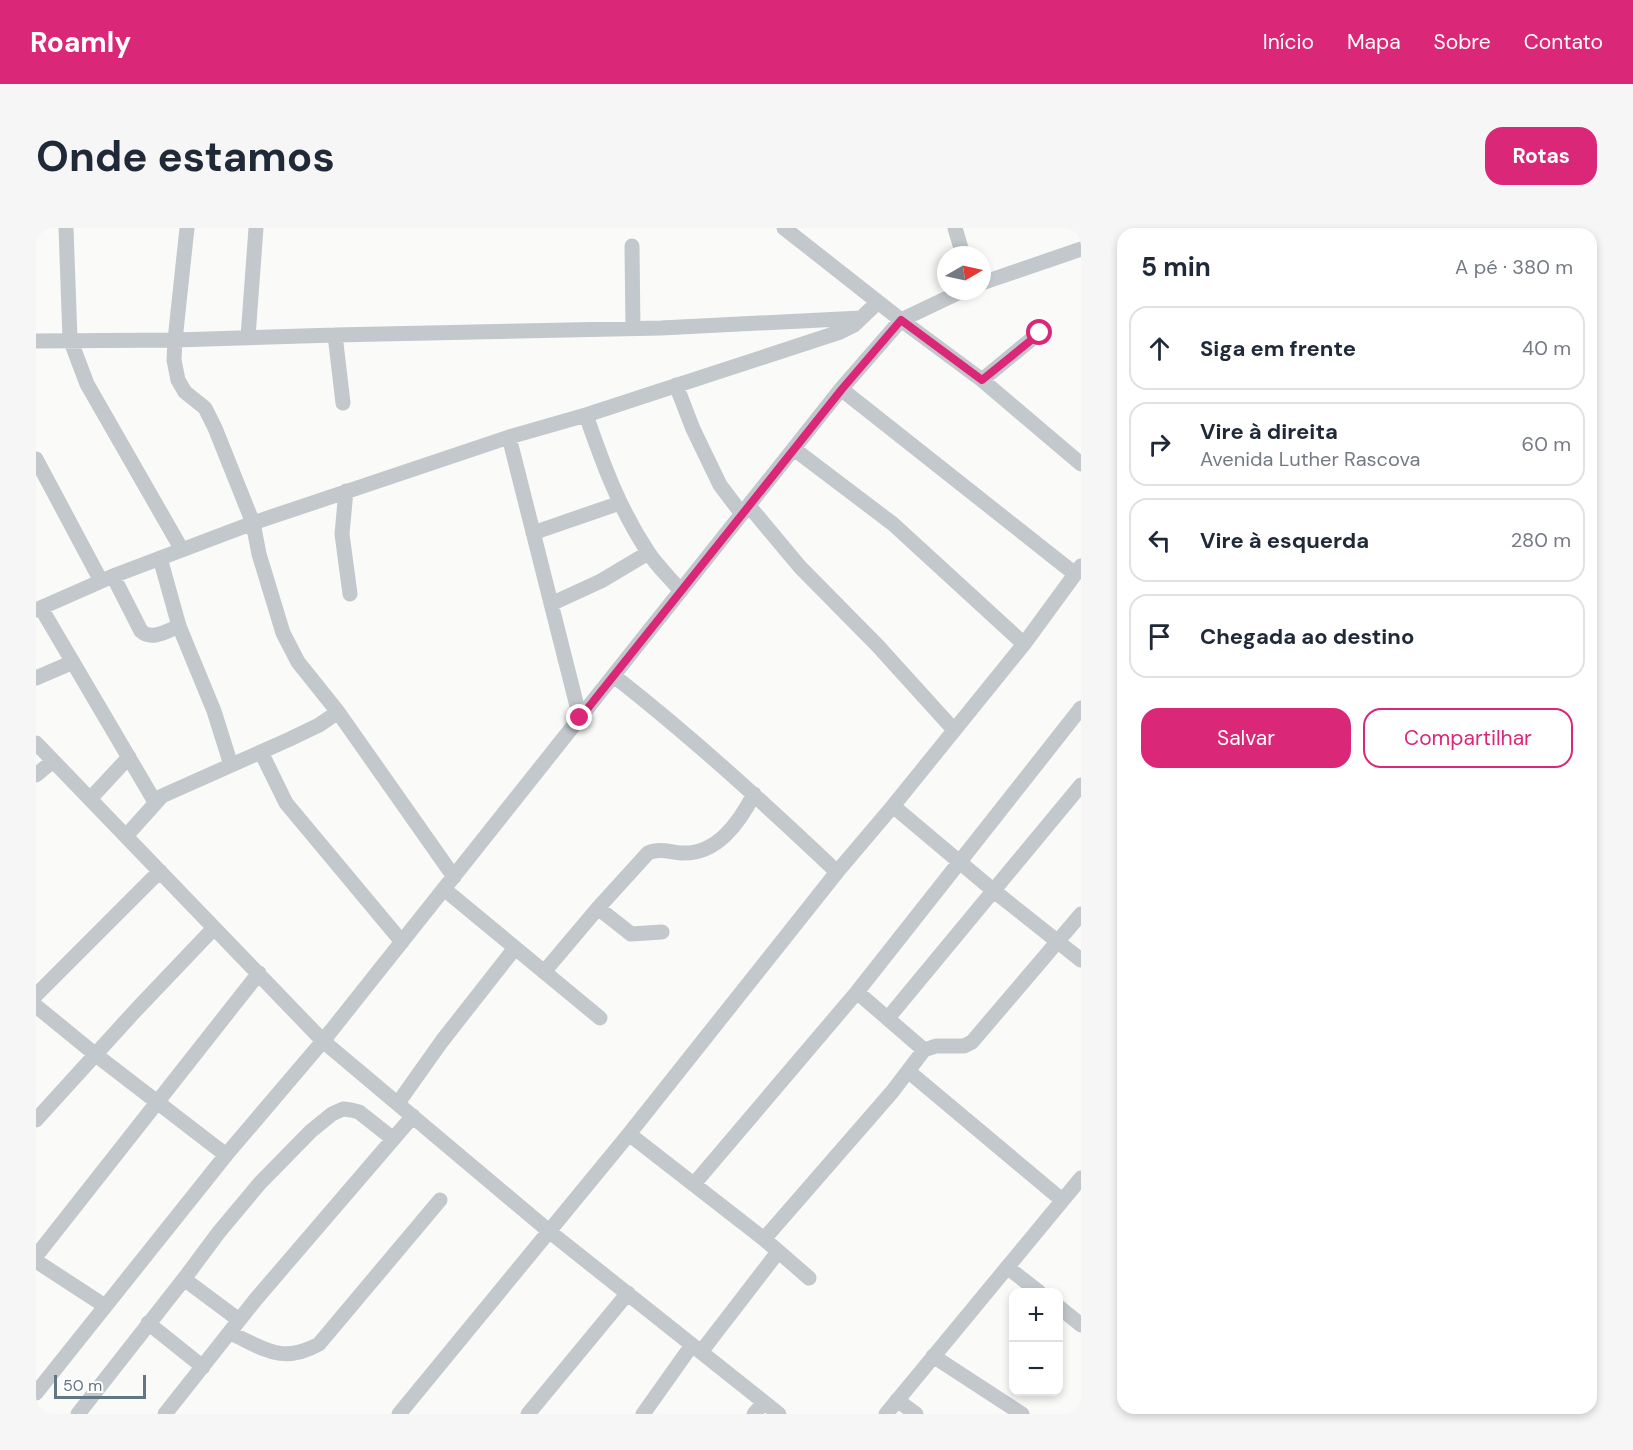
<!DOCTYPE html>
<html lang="pt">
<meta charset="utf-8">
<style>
:root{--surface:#fff;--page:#f6f6f7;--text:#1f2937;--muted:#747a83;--line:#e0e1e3;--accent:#db2777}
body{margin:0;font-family:"DM Sans",sans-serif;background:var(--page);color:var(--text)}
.controls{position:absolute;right:18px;bottom:18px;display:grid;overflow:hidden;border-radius:12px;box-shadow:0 3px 9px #0003}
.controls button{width:54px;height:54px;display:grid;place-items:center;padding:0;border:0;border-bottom:2px solid var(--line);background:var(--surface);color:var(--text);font:30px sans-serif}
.compass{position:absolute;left:901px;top:18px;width:54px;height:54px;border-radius:50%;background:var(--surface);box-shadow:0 3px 9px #0003;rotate:81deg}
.scale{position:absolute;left:18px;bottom:15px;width:92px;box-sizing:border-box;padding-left:6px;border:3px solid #657683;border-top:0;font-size:16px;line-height:21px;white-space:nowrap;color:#657683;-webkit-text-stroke:4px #fff;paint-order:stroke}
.stop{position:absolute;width:18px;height:18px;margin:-14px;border:4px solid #db2777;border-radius:50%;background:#fff}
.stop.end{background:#db2777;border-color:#fff;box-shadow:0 2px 6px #0008}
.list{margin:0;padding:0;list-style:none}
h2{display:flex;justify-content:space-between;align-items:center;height:78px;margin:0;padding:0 24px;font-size:26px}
h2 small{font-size:20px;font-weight:400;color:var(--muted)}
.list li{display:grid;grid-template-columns:39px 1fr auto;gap:18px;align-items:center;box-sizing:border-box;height:84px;margin:0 12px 12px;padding:0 12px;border:2px solid var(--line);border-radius:18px}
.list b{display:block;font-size:22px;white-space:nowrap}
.list p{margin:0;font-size:20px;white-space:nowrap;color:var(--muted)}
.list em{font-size:20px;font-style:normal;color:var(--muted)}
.actions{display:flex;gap:12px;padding:18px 24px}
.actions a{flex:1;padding:14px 0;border:2px solid var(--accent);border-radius:18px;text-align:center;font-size:21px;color:var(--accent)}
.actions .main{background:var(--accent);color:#fff}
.icon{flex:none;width:33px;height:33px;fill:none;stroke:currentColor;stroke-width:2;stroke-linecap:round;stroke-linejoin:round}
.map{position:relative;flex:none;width:1045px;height:1186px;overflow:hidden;border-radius:18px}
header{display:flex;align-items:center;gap:36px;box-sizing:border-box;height:84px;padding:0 30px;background:var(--accent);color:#fff}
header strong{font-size:28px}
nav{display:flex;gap:33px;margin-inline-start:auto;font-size:21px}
.intro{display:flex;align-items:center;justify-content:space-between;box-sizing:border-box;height:144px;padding:0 36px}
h1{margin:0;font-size:42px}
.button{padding:15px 27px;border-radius:18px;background:var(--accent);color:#fff;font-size:21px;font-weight:700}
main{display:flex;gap:36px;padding:0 36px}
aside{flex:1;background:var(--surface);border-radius:18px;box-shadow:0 3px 9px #0003}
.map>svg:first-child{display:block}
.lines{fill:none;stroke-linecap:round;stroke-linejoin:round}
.minor{stroke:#c3c8cc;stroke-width:15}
.route{stroke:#db2777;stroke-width:8}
</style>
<header>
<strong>Roamly</strong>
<nav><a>Início</a><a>Mapa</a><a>Sobre</a><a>Contato</a></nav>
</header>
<div class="intro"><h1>Onde estamos</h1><a class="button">Rotas</a></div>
<main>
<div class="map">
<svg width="1045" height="1186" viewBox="0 0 1045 1186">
<rect width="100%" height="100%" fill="#fafaf8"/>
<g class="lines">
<path class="minor" d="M30,0L34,111L51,156L146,322
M151,0L139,112L138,132L142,152L149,164L169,180L179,200L217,295L223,326L247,405L262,434L302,484L418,649
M748,0L865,92L946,152L1045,236
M919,0L927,27
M596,18L597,101
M946,55L1045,21
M299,107L307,175
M212,109L220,0
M0,113L139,112L299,107L625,100L825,90
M946,152L1003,105
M640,157L657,201L684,257L706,286
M805,161L1039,346
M550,187C567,236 583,280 612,324C621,338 634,350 645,363
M473,209L544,490
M758,221L857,296L988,416
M0,231L65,353
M310,263L306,306L314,366
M713,278L764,339L841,417L918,502
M497,305L584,275
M124,330L143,398
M77,348L105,403C116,413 131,403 143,398L178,483L195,537
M515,376L565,353L612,325
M5,380L119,574
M0,382L77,348L217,295L473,209L550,187L804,104L818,97L842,74
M578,448C656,509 729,576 801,644
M0,450L37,434
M0,515L287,813L514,1004L743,1186
M225,524L250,575L366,714
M0,547L17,533
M54,571L93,529
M857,578L958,663L1045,732
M90,608L126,568L254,511L283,497L302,484
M408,661L564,790
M562,680L595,706L626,704
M508,744L562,680L612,625C623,620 634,624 645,625C681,627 703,595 718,566
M821,764L888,822
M0,767L124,643
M0,778L60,827L190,927
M852,790L1045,557
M872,843L1026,972
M362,875L406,813L479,720
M0,892L99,783L178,700
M593,906L728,1011L773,1050
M658,956L821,764L1045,480
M728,1011L856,864L888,822L900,818H928L936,814L1045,686
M0,1028L223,745
M0,1033L69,1078
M971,1039L1003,1064
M148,1051L203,1092
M1023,1079L1045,1097
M112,1095L167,1139
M194,1105C228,1120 245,1137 283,1116L404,972
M665,1124L742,1024
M897,1128L986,1186
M0,1165L190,927L287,813L805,161L865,92L926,63
M861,1172L880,1186
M42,1186L148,1051L183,1004L224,955L275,903L296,886L307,881L315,882L323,884L356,910
M129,1186L220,1071L377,888
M363,1186L593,906L801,644L857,578L988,416L1045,338
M492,1186L592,1065
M607,1186L656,1117
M718,1186L728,1174
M850,1186L1045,950"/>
</g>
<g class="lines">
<path class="route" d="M544,490L806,161L865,92L946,152L1004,105"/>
</g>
</svg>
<div class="controls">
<button>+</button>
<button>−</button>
</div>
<svg class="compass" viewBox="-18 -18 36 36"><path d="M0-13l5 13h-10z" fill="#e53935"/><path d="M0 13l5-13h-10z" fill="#747a83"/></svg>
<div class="scale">50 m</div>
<div class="stop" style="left:1004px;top:105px"></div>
<div class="stop end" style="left:544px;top:490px"></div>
</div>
<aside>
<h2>5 min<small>A pé · 380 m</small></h2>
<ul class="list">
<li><svg class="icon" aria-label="ahead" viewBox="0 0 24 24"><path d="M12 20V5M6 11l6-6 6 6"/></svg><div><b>Siga em frente</b></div><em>40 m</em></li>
<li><svg class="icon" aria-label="right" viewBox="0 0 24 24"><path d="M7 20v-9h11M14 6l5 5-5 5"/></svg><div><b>Vire à direita</b><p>Avenida Luther Rascova</p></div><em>60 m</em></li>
<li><svg class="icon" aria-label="left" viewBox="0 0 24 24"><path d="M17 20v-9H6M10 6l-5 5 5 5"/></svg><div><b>Vire à esquerda</b></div><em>280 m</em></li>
<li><svg class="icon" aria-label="arrive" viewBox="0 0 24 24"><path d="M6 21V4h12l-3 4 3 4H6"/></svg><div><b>Chegada ao destino</b></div></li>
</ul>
<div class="actions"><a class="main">Salvar</a><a>Compartilhar</a></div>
</aside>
</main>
